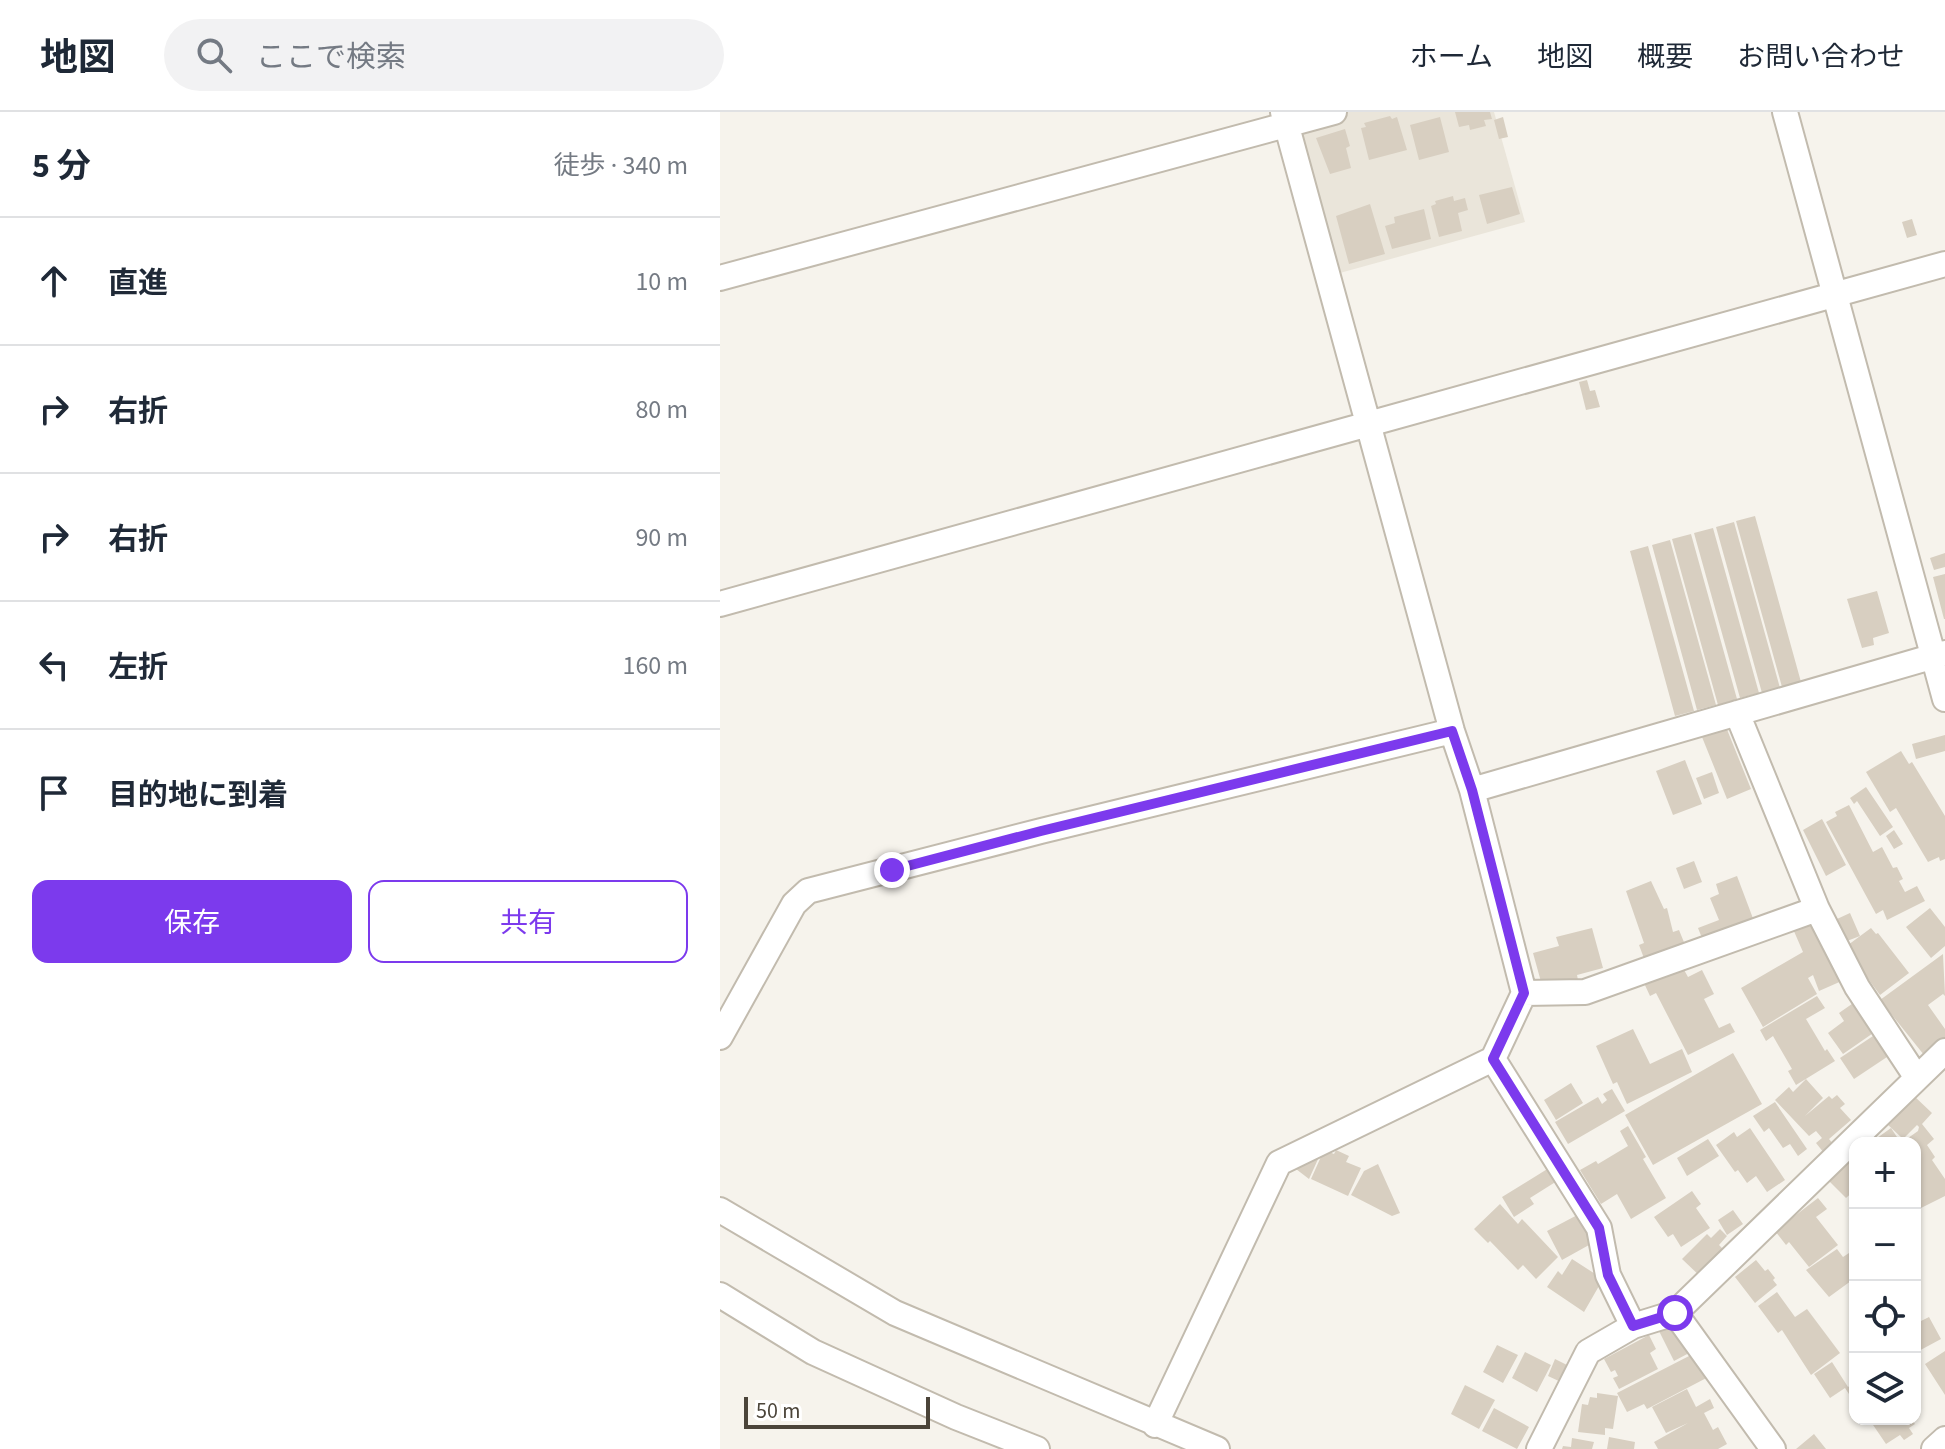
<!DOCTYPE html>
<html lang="ja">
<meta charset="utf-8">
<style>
:root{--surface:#fff;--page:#f2f2f3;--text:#1f2937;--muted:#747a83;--line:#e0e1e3;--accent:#7c3aed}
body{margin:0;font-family:"Source Sans 3","Noto Sans JP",sans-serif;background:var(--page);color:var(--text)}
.controls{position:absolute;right:24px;bottom:24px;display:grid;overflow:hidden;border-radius:16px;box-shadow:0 2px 6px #0004}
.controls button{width:72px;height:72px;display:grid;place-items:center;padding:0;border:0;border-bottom:2px solid var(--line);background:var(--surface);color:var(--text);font:40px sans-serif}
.scale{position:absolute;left:24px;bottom:20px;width:186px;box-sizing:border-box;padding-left:8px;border:4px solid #4b4439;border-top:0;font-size:22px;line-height:28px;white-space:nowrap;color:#4b4439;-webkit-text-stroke:6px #fff;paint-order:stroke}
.stop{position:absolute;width:24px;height:24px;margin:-18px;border:6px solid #7c3aed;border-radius:50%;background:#fff}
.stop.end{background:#7c3aed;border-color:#fff;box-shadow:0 2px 8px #0008}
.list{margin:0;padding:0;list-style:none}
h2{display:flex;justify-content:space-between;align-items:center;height:104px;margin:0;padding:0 32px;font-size:34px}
h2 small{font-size:26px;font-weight:400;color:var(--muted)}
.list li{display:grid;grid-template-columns:52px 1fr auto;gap:24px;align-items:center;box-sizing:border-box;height:128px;padding:0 32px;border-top:2px solid var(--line)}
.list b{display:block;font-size:30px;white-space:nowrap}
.list em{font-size:26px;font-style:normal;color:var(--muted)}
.actions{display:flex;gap:16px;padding:24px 32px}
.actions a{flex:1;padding:18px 0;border:2px solid var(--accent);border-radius:16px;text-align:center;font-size:28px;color:var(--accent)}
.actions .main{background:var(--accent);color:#fff}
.icon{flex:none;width:44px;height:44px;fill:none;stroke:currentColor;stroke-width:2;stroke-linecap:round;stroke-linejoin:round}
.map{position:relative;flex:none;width:1225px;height:1337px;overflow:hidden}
header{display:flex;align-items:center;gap:48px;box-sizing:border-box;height:112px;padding:0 40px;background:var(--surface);border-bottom:2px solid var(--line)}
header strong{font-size:38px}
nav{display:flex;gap:44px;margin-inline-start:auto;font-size:28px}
.search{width:560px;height:72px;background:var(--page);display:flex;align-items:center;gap:20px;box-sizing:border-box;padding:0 28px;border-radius:44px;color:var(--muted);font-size:30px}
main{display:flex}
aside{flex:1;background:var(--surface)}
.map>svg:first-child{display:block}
.residential{fill:#eae5da}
.building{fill:#d8cfc1}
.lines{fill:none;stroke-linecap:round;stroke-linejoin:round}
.street-casing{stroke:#c2bbae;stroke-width:28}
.street{stroke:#fff;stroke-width:24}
.route{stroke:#7c3aed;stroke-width:10}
</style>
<header>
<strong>地図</strong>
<div class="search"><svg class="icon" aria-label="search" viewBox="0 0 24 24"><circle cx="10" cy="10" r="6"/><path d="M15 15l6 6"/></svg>ここで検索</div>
<nav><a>ホーム</a><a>地図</a><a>概要</a><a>お問い合わせ</a></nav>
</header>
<main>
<aside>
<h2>5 分<small>徒歩 · 340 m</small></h2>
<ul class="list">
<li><svg class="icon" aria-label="ahead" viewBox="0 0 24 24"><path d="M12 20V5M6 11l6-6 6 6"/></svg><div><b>直進</b></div><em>10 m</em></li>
<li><svg class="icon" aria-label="right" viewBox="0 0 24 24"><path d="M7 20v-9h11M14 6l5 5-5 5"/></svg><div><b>右折</b></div><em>80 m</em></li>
<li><svg class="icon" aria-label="right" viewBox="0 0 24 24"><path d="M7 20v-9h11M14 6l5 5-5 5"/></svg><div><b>右折</b></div><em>90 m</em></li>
<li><svg class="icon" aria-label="left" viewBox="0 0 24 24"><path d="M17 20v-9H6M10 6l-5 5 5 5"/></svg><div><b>左折</b></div><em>160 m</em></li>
<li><svg class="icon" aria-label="arrive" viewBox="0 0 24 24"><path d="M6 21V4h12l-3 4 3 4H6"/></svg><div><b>目的地に到着</b></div></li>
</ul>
<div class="actions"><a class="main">保存</a><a>共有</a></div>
</aside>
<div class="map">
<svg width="1225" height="1337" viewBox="0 0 1225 1337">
<rect width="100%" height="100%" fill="#f6f3ec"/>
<path class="residential" d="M585,0H774L805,110L598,167L553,9Z"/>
<path class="building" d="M735,0H770L772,7L764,8L766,14L750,18L749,13L739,15Z
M670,4L672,7L677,5L687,38L649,48L641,16L646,15L644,11Z
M720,5L729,40L699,48L690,13Z
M783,5L788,25L779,27L774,8Z
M625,17L630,34L626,36L631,56L610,62L596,26Z
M792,75L800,102L767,112L759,83Z
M733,84L734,89L745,86L748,98L738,101L742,119L719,125L711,94L716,92L715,89Z
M650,92L665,142L629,152L616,104Z
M704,97L711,127L672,137L665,114L675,111L674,105Z
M1192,107L1197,123L1187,126L1182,110Z
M867,268L870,279L875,278L880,295L866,298L859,270Z
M1035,404L1081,570L1062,575L1016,409Z
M1014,410L1060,576L1042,581L996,415Z
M993,416L1039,581L1020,586L974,421Z
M971,422L1017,587L998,593L952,427Z
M950,428L996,593L977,598L932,433Z
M928,434L974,599L955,604L910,439Z
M1225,441V455L1214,458L1210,446Z
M1225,462V507H1224L1213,465Z
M1157,479L1169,521L1153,526L1154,533L1142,536L1127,487Z
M1006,615L1031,677L1007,687L982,625Z
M1225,623V639L1196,647L1192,632Z
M1181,639L1189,652L1192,650L1225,704V747L1220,749L1219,745L1208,750L1176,696L1170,700L1146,660Z
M965,648L982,692L953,703L936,659Z
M992,660L999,681L984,687L976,666Z
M1146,675L1173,715L1160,724L1137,689L1134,692L1130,686Z
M1129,693L1153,740L1162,735L1173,756L1177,755L1183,767L1179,769L1185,780L1197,774L1205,789L1167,808L1163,798L1156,802L1106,710L1117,704L1115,700Z
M1102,707L1126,753L1106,764L1083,718Z
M1174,718L1183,732L1174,737L1166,724Z
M974,749L982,770L964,777L956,756Z
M1017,764L1037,817L986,836L978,816L999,808L990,786L999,782L996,772Z
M931,769L944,797L947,796L953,820L959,818L968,840L925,849L919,833L924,831L906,779Z
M1210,796L1225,815V834L1211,846L1186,815Z
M1130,801L1140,824L1127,829L1117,807Z
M1098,806L1124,868L1099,879L1093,863L1088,866L1097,882L1043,915L1021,876L1083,840L1073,817Z
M872,816L883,856L857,863L858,868L823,877L813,841L839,834L836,825Z
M1151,816L1156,822L1158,821L1189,861L1160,883L1132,845L1128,833Z
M1223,842L1225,884L1223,882L1208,893L1225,917V928L1204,943L1160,888Z
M963,856L968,865L982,858L994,882L984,887L999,916L1010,911L1015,920L968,943L936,881L930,884L924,871Z
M1097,884L1105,896L1086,907L1105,939L1107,937L1115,949L1076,973L1068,959L1072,957L1053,924L1046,929L1040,918Z
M1139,887L1159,917L1123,942L1108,921L1124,909L1119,901Z
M913,917L930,952L962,937L972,960L907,992L897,970L893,972L876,934Z
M1159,920L1173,941L1134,967L1120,946Z
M1013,941L1042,992L933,1053L905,1003Z
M1086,967L1103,986L1085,1004L1109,984L1112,987L1117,983L1125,992L1120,996L1131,1008L1109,1027L1114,1033L1104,1041L1096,1031L1102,1026L1096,1019L1089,1024L1055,988L1069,975L1073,980Z
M851,971L863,991L836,1008L824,988Z
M892,977L905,999L848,1032L835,1010L878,985L882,992L887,988L883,982Z
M1193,983L1212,1001L1202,1012L1214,1027L1207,1033L1215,1045L1212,1048L1225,1067V1084L1195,1099V1031H1150L1171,1016L1181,1031L1198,1019L1199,1015L1197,1013L1183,1027L1166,1011Z
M1055,990L1087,1037L1078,1044L1070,1032L1063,1036L1049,1016L1044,1020L1033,1004Z
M908,1014L926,1045L923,1047L946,1086L911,1107L897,1082L881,1092L860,1058L876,1049L878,1052L908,1034L900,1019Z
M1030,1016L1065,1068L1047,1080L1036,1064L1027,1071L1018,1058L1015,1060L996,1033L1014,1020L1017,1025Z
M988,1027L999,1044L967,1064L957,1046Z
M604,1038L614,1042L616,1038L629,1044L626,1050L641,1056L628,1084L591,1067Z
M1135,1044V1078L1126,1086L1109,1069Z
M589,1045H599L589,1067L576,1057Z
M837,1051L845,1064L810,1086L814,1092L794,1105L782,1085Z
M658,1052L680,1101L672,1104L631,1083L644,1059Z
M972,1079L981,1092L976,1096L990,1116L961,1135L953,1122L948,1125L934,1105Z
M1098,1086L1107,1097L1096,1105L1118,1133L1089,1155L1069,1130L1066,1133L1055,1119Z
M780,1092L798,1112L802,1107L838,1145L816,1167L803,1153L798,1158L770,1129L768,1131L754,1117Z
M1013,1098L1023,1112L1007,1123L998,1108Z
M863,1100L878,1128L842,1148L827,1119Z
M1000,1117L1007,1124L999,1133L1008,1142L983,1167L962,1147L987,1122L991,1126Z
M1117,1137L1123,1145L1135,1137V1166L1109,1185L1086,1158Z
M852,1147L883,1167L864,1200L827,1175L838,1159L842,1163Z
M1036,1148L1045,1159L1048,1157L1055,1166L1053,1168L1057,1173L1035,1191L1015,1165Z
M1057,1180L1075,1205L1087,1197L1120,1241L1091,1263L1062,1218L1058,1221L1038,1194Z
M1209,1205L1221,1227L1195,1241V1212Z
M958,1207L971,1240L954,1249L938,1217Z
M929,1223L936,1237L930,1241L938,1257L899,1277L893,1266L898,1264L895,1258L891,1260L884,1247Z
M777,1233L798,1243L783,1271L763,1260Z
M1225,1239V1283L1205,1252Z
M805,1240L831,1253L817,1280L792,1266Z
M971,1243L978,1256L990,1250L996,1261L927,1297L924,1292L907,1300L897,1281Z
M835,1247L851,1255L843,1271L828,1264Z
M1112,1250L1128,1275L1132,1272L1135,1278V1291L1125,1276L1110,1286L1094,1262Z
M745,1273L775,1288L759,1317L731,1302Z
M967,1277L976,1295L990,1287L994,1296L984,1301L993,1318L998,1315L1007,1332L998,1337H938L934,1330L968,1311L946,1321L932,1295Z
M877,1281L898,1284L893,1317L885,1316V1323L858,1320L862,1292L868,1293L870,1285L877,1286Z
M774,1296L809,1315L797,1337L762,1319Z
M1149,1307H1191L1195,1312L1189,1316L1193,1322L1184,1328L1180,1323L1166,1332Z
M1094,1322L1106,1337H1076Z
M889,1325L915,1330L914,1337H887Z
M852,1326L874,1330L872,1337H842L843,1334L851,1335Z"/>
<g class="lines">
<g class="street-casing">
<path id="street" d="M563,0L732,619L752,678L804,881L865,880L1097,797
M1065,0L1225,587
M0,166L614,0
M0,492L1225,152
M1017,601L1097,797L1137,875L1197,966
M752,678L1225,541
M804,881L773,947L879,1116L888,1163L913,1214
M0,925L74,792L88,779L321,719L732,619
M0,1098L175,1201L497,1337
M0,1183L93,1240L236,1305L317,1337
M955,1201L1053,1337
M435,1313L559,1051L773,947
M819,1337L868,1240L913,1214L955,1201L1225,939
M1214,1337L1225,1327"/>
</g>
<use href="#street" class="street"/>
</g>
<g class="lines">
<path class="route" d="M172,758L321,719L732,619L752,678L804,881L773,947L879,1116L888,1163L913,1214L955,1201"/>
</g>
</svg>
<div class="controls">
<button>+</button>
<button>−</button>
<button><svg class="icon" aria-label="locate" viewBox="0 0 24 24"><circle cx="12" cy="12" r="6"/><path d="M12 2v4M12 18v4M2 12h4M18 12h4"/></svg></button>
<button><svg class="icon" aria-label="layers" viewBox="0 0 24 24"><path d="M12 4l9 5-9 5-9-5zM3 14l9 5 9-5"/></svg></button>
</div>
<div class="scale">50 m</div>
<div class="stop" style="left:955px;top:1201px"></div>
<div class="stop end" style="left:172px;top:758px"></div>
</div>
</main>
